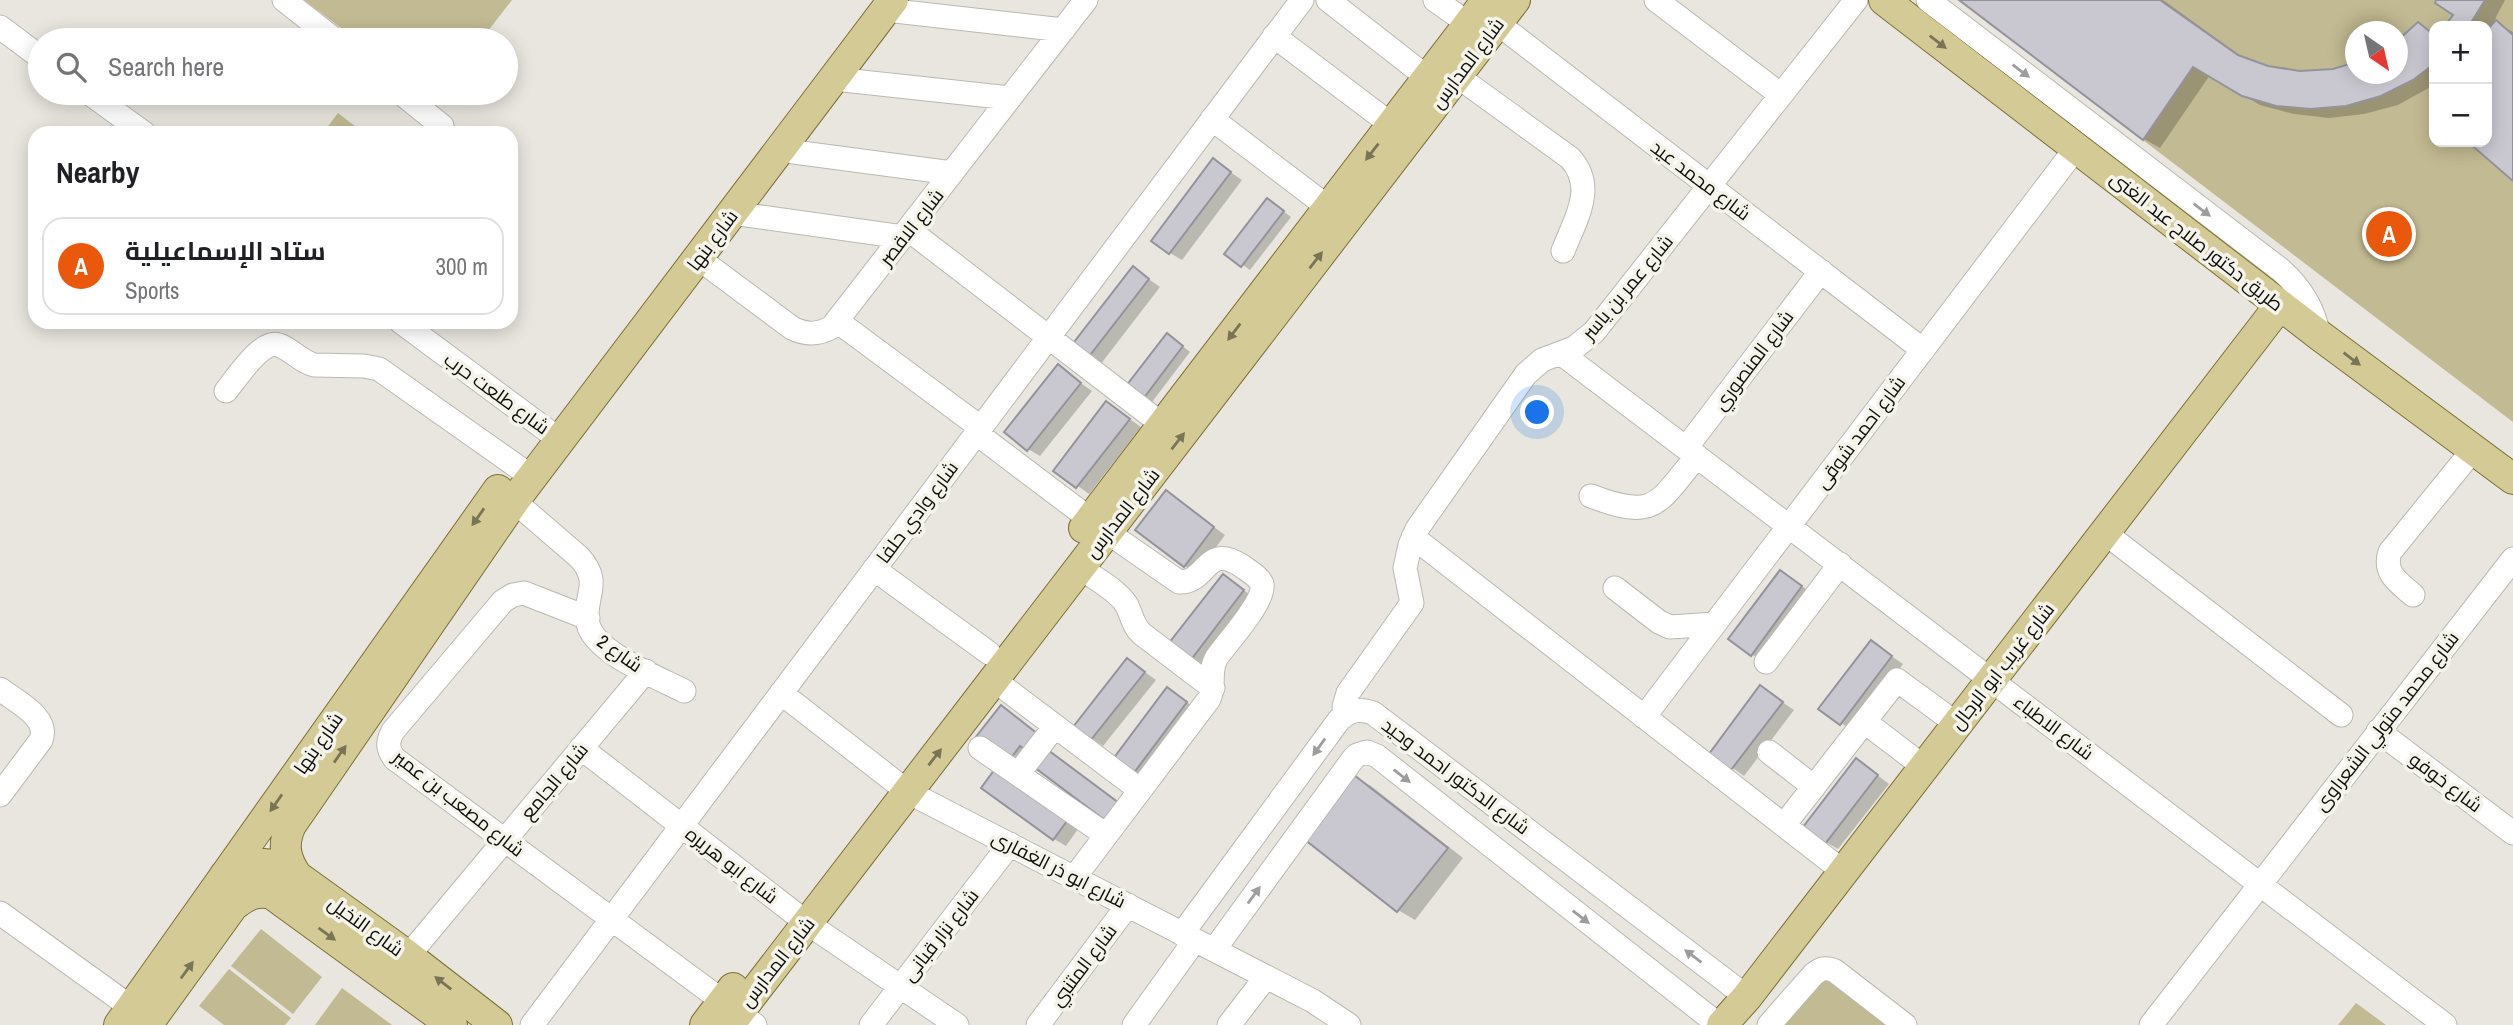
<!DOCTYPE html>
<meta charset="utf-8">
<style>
:root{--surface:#fff;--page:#f6f6f6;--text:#202124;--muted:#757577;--line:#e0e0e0;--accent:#ea580c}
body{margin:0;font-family:"Archivo Narrow",Cairo,sans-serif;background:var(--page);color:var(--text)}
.controls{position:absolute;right:21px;top:21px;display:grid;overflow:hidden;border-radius:14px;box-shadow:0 4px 18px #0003}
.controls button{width:63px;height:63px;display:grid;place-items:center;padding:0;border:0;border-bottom:2px solid var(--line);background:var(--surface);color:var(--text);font:35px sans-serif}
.compass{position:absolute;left:2345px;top:21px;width:63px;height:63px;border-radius:50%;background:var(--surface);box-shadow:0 4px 18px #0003;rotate:146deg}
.you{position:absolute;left:1538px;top:413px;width:24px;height:24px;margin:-18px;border:5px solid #fff;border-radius:50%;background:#1a73e8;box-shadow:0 0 0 10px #1a73e833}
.badge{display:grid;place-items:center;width:46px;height:46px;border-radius:50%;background:var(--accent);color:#fff;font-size:23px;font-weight:700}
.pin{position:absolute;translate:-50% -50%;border:4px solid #fff;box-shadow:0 2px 7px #0006}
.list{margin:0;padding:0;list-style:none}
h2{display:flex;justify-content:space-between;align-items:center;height:91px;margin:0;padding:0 28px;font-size:30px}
h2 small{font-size:23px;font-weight:400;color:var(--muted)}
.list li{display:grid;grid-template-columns:46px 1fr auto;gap:21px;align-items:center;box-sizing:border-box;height:98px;margin:0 14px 14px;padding:0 14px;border:2px solid var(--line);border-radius:21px}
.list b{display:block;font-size:26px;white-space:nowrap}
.list p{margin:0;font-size:23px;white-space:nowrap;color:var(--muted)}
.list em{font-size:23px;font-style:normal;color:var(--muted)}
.icon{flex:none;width:38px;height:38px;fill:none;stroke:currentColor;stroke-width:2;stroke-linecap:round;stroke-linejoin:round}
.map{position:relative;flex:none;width:2513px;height:1025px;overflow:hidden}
.search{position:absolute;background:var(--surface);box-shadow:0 4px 18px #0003;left:28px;top:28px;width:490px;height:77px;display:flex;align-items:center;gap:18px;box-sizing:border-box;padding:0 24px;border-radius:38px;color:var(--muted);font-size:26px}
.panel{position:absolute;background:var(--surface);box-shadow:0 4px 18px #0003;left:28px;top:126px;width:490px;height:203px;border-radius:21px}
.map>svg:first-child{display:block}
.green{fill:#c2ba92;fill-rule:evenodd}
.shadow{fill:#0003}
.building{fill:#c9c7cf;stroke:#94929a;stroke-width:2}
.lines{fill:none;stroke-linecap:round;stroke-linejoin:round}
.minor-casing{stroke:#bab9b1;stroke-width:25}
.major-casing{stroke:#7c7036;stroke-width:32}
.minor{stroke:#fff;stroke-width:23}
.major{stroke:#d4ca95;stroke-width:30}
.oneway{fill:#7a7456}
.oneway2{fill:#9e9d9d}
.labels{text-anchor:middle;stroke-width:7;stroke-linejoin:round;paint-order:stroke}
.street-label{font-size:19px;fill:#0c0b09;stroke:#f5f4eb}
</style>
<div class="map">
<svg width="2513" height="1025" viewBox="0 0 2513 1025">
<rect width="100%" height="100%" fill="#e8e6de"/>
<path class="green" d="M304,0H512L481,40H357Z
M1959,0H2513V422ZM2434,26H2487V142H2434ZM2356,32H2398V74H2356Z
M338,113L364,133H323Z
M261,929L322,977L293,1014L231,966Z
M229,969L291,1018L285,1025H224L199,1006Z
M1826,977L1886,1025H1780Z
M342,988L392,1025H315Z
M2356,1003L2386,1025H2338Z"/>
<path class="shadow" d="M1962,0H2163L2245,59L2268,68L2300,73L2398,74V42L2418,24L2434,34V85L2398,105L2364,114L2329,118L2294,114L2260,105L2210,75L2160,148L2144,139Z
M2438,0H2505L2494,21L2513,32V178L2471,142H2487V26H2447L2456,15Z
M1214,161L1242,180L1182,260L1170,253Z
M1275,205L1291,217L1250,270L1227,254Z
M1133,268L1160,287L1100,365L1073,346Z
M1175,340L1190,352L1152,402L1144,397Z
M1058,367L1092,391L1040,456L1028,449Z
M1107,403L1141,427L1089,494L1056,470Z
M1166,492L1225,535L1197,573L1185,566Z
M1223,576L1255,598L1200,670L1188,663Z
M1792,579L1813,594L1763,661L1751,654Z
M1871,642L1903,664L1853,731L1821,709Z
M1128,660L1156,680L1103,746L1075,727Z
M1761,688L1794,710L1744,776L1712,753Z
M1168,689L1198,710L1146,779L1134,772Z
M1001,707L1050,743L1020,769L1008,762Z
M1868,768L1889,784L1838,849L1826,842Z
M996,771L1078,829L1066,846L1054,839Z
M1355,777L1371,786L1463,858L1415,920L1398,910Z"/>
<path class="building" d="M1959,0H2160L2238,55L2268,66L2300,71L2333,69L2356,62V74H2398V40L2418,22L2434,35V64L2413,80L2381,96L2346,106L2311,109L2276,106L2242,96L2193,67L2143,140Z
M2436,0H2485L2469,26H2445L2453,15L2435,3Z
M2496,20L2513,35V181L2468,142H2487V30Z
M1213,158L1231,172L1169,254L1151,241Z
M1267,198L1284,211L1241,267L1224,254Z
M1133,266L1149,279L1087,359L1071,346Z
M1167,333L1183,346L1143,399L1126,386Z
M1058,364L1081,383L1027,451L1004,432Z
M1106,401L1130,419L1076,488L1053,471Z
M1166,490L1214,527L1184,567L1135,530Z
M1780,570L1802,586L1751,656L1728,639Z
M1223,574L1244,590L1187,665L1165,648Z
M1871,640L1892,656L1840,725L1818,709Z
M1127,658L1145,672L1090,741L1073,727Z
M1760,685L1783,702L1731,770L1709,754Z
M1167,687L1187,702L1133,774L1113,759Z
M1001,705L1039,735L1026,751L1020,746L1007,763L975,738Z
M1048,750L1119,803L1106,821L1034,767Z
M1856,758L1878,775L1825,844L1803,827Z
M995,769L1067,821L1053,840L981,788Z
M1354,775L1448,848L1397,912L1304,839Z"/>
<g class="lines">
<g class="minor-casing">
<path id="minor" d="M284,0L335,40
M1328,0L1428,78
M1435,0L1469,24
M1656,0L1781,95
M1928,0L2281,270C2302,289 2313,308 2319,335
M886,10L1063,30
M1484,13L1923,350
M0,27L40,57
M1274,36L1392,125
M1457,76L1570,158C1597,187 1575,220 1563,251
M834,79L1010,98
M89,93L144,133
M401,93L442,126
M1212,119L1329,208
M779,150L952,173
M732,213L903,237
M909,230L1163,425
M698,258L792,328C806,335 818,335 832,327L1086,0
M837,321L980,427
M401,322L560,440
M1562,354L2445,1025
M226,391C236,379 262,338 279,345C292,350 300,361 314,365L364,366L379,369L532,477
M976,433L1107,532L1179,582C1208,583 1205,542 1242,566C1250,572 1258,576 1262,584C1265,602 1228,641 1217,657C1208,671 1216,685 1209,699L1074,878
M1686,448L1821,271
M1591,496C1656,521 1657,504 1697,456
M514,501L579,557C604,584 582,597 588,624C595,653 659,678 684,691
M2105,533L2341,715
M1413,537L1844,872
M1080,568C1094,578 1116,589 1126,604C1132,614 1132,625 1142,634L1213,688
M874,569L989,653
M1615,588L1659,622L1670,627L1715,624
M2413,595C2398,582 2383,573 2390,552L2473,450
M588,618L524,593L513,595L503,601L393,731C387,742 387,749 395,759L755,1025
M1766,662L1840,564
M994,680L1140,790
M0,689C15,701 50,717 41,740L0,795
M781,693L908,792L1313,1001L1349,1025
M1346,714L1344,707L1348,693L1412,603L1405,568L1410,545L1417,529L1526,374L1542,360L1574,348L1594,332L1856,0
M1644,717L2076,148
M1865,722L1924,767
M2378,731L2513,833
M581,748L807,923L957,1025
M980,748L1106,835
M1769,752L1814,787
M1018,774L1055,726
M1784,825L1897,680L1957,724
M0,913L132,1008
M1182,934L1339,720C1350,710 1359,708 1373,713L1747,997
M1214,950L1353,759L1357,755L1367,752L1377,756L1719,1025
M408,956L646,671
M532,1025L1302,0
M871,1025L1010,844
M1038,1025L1128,905
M1134,1025L1195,940
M1229,1025L1266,977
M1769,1025L1813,975C1821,968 1826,967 1835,971L1905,1025
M2151,1025L2513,559"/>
</g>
<g class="major-casing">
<path id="major" d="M1884,0L2319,335L2513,479
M1084,528L1487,0
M225,875L234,870L253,863L283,866L408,956L497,1025
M297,876C285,859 282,844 291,825L514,501L893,0
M119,1025L498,490
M147,1025L233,906C245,896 256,890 272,894L452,1025
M705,1025L733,988
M729,1025L1515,0
M1722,1025L1747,997L2280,305"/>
</g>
<use href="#minor" class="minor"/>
<use href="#major" class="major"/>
</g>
<defs><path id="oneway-solid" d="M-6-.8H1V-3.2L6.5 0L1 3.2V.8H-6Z" transform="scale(1.75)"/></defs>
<g class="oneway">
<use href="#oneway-solid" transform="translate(1938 42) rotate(38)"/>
<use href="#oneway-solid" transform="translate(1372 152) rotate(128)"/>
<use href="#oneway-solid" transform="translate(1316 260) rotate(-52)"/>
<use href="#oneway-solid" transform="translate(1234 332) rotate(127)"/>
<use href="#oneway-solid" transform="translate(2352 359) rotate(37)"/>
<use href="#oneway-solid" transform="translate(1178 441) rotate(-52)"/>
<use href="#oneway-solid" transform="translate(478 517) rotate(125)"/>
<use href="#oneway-solid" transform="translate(340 754) rotate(-55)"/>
<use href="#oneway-solid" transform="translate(935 757) rotate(-52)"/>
<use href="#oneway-solid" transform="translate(276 803) rotate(125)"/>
<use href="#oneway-solid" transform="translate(327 934) rotate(36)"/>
<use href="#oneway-solid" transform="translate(187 970) rotate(-54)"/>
<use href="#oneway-solid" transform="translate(443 983) rotate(-142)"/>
</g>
<g class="oneway2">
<use href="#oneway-solid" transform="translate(2021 71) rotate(37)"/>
<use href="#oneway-solid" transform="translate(2202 210) rotate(37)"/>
<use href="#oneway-solid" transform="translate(1319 747) rotate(126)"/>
<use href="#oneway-solid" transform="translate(1402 776) rotate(38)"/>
<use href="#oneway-solid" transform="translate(1254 895) rotate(-54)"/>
<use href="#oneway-solid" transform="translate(1581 917) rotate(38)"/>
<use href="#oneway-solid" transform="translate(1693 956) rotate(-143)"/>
</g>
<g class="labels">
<g class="street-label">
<text transform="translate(1467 63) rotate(-53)" y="7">شارع المدارس</text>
<text transform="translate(1701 180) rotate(37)" y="7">شارع محمد عيد</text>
<text transform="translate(911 227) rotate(-52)" y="7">شارع الاقصر</text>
<text transform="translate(712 240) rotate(-53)" y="7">شارع بنها</text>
<text transform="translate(2197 241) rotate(38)" y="7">طريق دكتور صلاح عبد الغنى</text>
<text transform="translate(1627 287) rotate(-50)" y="7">شارع عمر بن ياسر</text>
<text transform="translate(1753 360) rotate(-53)" y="7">شارع المنصوري</text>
<text transform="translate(497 393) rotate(36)" y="7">شارع طلعت حرب</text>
<text transform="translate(1860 432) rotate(-53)" y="7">شارع احمد شوقى</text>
<text transform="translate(917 512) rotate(-53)" y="7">شارع وادي حلفا</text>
<text transform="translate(1122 513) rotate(-52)" y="7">شارع المدارس</text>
<text transform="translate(620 653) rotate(35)" y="7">شارع 2</text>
<text transform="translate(2002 666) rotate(-52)" y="7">شارع غريب ابو الرجال</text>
<text transform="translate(2386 721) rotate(-52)" y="7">شارع محمد متولي الشعراوى</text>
<text transform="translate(2054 727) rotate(37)" y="7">شارع الاطباء</text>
<text transform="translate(318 743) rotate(-55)" y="7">شارع بنها</text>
<text transform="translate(1456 776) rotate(37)" y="7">شارع الدكتور احمد وحيد</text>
<text transform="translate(554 781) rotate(-50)" y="7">شارع الجامع</text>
<text transform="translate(2446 782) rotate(37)" y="7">شارع خوفو</text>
<text transform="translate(459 803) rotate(38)" y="7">شارع مصعب بن عمير</text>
<text transform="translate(732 865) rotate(38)" y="7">شارع ابو هريره</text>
<text transform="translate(1059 869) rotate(27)" y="7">شارع ابو ذر الغفارى</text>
<text transform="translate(366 926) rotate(36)" y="7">شارع النخيل</text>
<text transform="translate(940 935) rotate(-52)" y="7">شارع نزار قبانى</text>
<text transform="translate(777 962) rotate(-52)" y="7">شارع المدارس</text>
<text transform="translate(1083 965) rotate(-53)" y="7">شارع المتنبي</text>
</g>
</g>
</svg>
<div class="controls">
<button>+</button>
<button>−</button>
</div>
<svg class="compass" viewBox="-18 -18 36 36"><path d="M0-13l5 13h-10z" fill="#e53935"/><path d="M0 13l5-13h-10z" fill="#757577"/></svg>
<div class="you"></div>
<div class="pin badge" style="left:2389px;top:234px">A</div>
<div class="search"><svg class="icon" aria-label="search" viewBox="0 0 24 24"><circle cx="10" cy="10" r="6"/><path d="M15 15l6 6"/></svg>Search here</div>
<section class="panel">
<h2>Nearby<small></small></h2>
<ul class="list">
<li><span class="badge">A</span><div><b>ستاد الإسماعيلية</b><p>Sports</p></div><em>300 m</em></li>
</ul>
</section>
</div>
